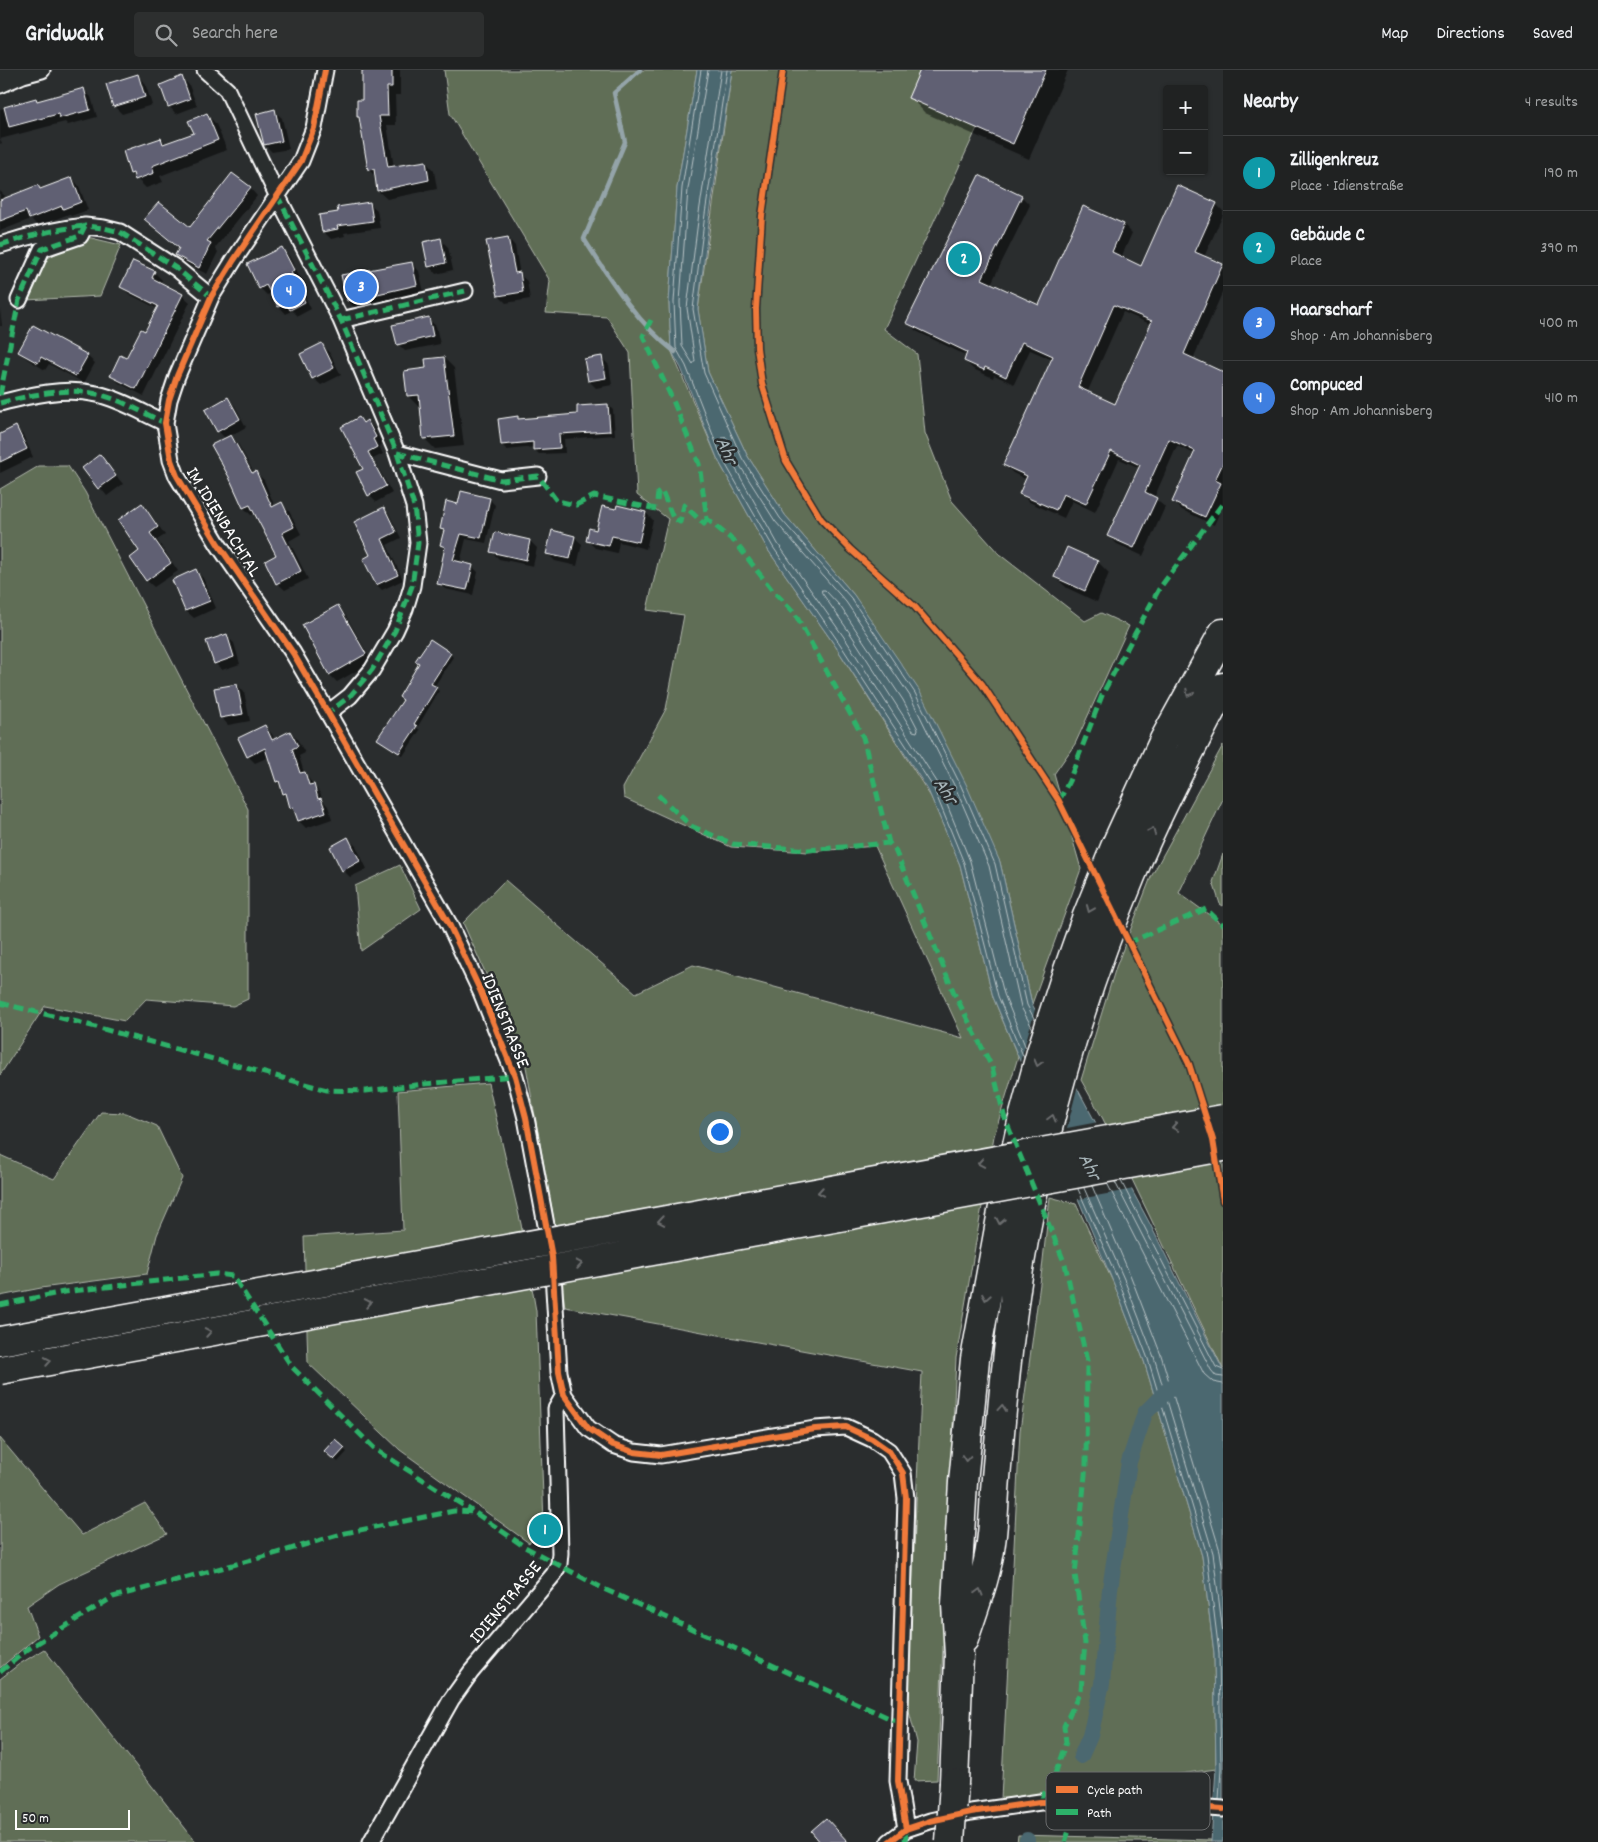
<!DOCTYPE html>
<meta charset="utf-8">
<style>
:root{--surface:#202222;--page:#2d2f2f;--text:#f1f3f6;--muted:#a2a4a5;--line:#3d3f40;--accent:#db2777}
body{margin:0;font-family:Dekko,sans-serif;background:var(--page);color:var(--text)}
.controls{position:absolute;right:15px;top:15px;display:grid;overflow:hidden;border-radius:5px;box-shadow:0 1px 4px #0004}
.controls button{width:45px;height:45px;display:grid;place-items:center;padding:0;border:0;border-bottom:1px solid var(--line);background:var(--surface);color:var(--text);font:25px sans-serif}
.scale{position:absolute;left:15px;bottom:12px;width:115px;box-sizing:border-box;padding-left:5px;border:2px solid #fff;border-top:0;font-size:14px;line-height:18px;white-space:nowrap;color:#fff;-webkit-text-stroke:4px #2a2d2e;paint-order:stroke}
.you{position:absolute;left:719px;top:1061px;width:18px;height:18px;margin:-12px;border:4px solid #fff;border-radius:50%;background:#1a73e8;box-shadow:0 0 0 8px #1a73e833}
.badge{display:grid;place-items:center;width:32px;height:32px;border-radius:50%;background:var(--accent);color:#fff;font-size:16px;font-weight:700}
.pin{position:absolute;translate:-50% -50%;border:2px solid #fff;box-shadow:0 1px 5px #0006}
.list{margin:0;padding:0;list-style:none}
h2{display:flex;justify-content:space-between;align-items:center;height:65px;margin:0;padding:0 20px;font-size:21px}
h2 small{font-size:16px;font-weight:400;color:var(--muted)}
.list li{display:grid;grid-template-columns:32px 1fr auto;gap:15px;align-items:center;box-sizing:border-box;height:75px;padding:0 20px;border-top:1px solid var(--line)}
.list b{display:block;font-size:19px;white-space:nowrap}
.list p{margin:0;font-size:16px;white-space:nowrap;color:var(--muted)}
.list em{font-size:16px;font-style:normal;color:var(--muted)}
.icon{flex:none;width:28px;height:28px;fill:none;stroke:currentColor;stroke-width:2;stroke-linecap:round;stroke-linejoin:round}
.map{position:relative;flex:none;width:1223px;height:1772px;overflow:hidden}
header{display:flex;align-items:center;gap:30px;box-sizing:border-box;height:70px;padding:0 25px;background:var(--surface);border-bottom:1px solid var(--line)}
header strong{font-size:24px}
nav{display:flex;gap:28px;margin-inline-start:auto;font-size:18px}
.search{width:350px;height:45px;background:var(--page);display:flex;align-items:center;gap:12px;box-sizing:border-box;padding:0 18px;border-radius:5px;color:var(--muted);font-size:19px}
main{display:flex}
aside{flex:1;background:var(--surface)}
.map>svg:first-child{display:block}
.green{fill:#606e57;stroke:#b0b6ab}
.water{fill:#4c6870;stroke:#94a4a9}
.pier{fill:#2a2d2e}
.shadow{fill:#0007;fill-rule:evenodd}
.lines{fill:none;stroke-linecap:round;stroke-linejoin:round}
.shore{stroke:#b7c3c6;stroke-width:1}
.stream{stroke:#94a4a9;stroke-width:4.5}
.canal{stroke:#4c6870;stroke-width:16}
.building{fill:#606173;stroke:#fff;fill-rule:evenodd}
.street-casing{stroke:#fff;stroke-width:19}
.highway-casing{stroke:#fff;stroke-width:31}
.street{stroke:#2a2d2e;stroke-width:15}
.highway{stroke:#2a2d2e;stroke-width:28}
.highway-bridge-casing{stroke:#fff;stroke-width:31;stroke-linecap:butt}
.highway-bridge{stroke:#2a2d2e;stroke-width:28}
.quiet{stroke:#2db169;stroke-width:5;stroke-dasharray:10 5;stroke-linecap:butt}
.cycleway-casing{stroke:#2a2d2e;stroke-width:9}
.cycleway{stroke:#f17a3a;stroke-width:6}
.oneway{stroke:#6a6c6d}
.labels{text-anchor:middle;stroke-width:5;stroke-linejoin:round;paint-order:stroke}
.street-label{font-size:19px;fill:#fff;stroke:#2a2d2e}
.water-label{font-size:20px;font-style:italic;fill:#a6b4b8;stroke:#2a2d2e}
.key{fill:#2a2d2e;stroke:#6a6c6d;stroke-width:1}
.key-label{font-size:14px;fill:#fff}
</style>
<header>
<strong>Gridwalk</strong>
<div class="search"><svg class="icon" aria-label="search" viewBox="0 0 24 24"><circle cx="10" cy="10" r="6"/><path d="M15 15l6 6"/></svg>Search here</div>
<nav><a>Map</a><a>Directions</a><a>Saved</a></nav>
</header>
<main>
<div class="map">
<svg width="1223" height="1772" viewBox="0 0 1223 1772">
<rect width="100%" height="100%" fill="#2a2d2e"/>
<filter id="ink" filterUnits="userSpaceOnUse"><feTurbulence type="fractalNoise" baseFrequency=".02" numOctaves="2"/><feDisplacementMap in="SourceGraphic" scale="10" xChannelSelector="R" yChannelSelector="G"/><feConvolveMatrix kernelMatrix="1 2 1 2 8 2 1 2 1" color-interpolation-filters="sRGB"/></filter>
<g filter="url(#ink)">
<path class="green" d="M444,0H697L677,118L669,232L671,280L718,390L768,480L836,577L931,727L960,795L993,927L1018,987L994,1066L956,1288L937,1710L914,1711L917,1672L907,1634L922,1302L565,1237L553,1145L525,991L463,853L505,810L636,923L693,895L963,968L875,776L808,782L731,777L624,728L623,718L666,639L684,545L647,540L668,449L637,425L630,283L607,247L546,243L550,211L450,44Z
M732,0H920L908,28L977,58L884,259L917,284L925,363L952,431L999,484L1085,551L1101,543L1129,556L1075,674L1054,704L1081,799L1032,934L1000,792L854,525L785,445L747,385L708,302L698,240Z
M87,167L121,175L100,226L26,230L46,189Z
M39,396H68L85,422L248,739V929L233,936L146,929L125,951L45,936L0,1005V419Z
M1223,675V729L1179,823L1223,855V1299L1103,1049L1081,1010L1116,897L1151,807Z
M1223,784V836L1220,834L1213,812Z
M400,795L421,839L361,881L355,816Z
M488,1013L521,1154L536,1241L544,1453L529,1473L400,1380L308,1293L304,1167L403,1160L398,1021Z
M101,1042L126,1043L157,1056L182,1108L157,1165L147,1204L41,1218L0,1226V1085L54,1109Z
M1050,1127L1076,1134L1114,1214L1144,1291L1202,1486L1214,1583L1216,1699L1001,1729L1020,1361L1042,1199Z
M0,1368L82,1465L145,1433L167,1464L59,1514L27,1536L38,1566L0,1598Z
M44,1579L196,1772H0V1609L18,1595Z
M1018,1765L1211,1770V1772H1017Z"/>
<path class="water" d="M697,0H732L710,144L698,239L708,302L747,385L785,445L854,525L919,620L966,714L1000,792L1032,934L1149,1152L1223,1300V1772H1211L1216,1699L1214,1583L1202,1486L1144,1291L1114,1214L993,927L960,795L928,720L836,577L768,480L718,390L681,298L671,280L669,232L677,118Z"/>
<path class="pier" d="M1036,936L1078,1015L1067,1058L1098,1052L1134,1119L1074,1130L1019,996Z"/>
<path class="shadow" d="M363,0H400V25H395L396,55H387L394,97L426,92L434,101L437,119L387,129L378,121L376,107L369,100L363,31Z
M922,0H1068L1029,89L925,43L910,27Z
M137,6L145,13L152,35L122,44L114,36Z
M182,8L189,15L197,36L176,44L169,36Z
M83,19L91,27L97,47L68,55L65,52L0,69L2,73L0,74V39L38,32Z
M274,41L282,48L289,79L272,82L265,75Z
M207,45L216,54L227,80L160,106L163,112L146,118L131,103L161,69L166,74L195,64Z
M979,106L1022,127L1030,135L991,214L1040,237L1084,137L1124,155L1132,163L1121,188L1142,197L1216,134L1223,141V145L1204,187L1223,196V221L1193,289L1223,303V435L1214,455L1182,440L1173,431L1195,384L1177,376L1154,428L1165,437L1143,486L1117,474L1109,466L1140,398L1119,389L1095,442L1072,431L1064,448L1029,432L1021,424L1027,410L1013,403L1005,395L1053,290L1030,280L1014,314L994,305L993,308L973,299L965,291L967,286L916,261L908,252ZM1123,242L1152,255L1115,335L1087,323Z
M72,108L79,116L88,140L71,146L69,144L38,156L31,149L0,161V121L7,128L38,116L41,119Z
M250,118L257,126L215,178L218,182L207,204L184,193L177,185L190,158Z
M369,133L377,140L380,158L344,163L345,166L331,169L323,161L339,143Z
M508,168L515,176L520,205L527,211L530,229L506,233L499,226Z
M441,170L448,177L453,200L436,204L429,196Z
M282,179L289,186L300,208L297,209L311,239L298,246L292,240L286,244L279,236L272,223L267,225L260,218Z
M412,193L419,201L424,222L355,238L348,231L343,206Z
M154,202L162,210L160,214L182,225L190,232L144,326L119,313L111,306L126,290L145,263L158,239L129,224L121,217Z
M0,239L2,256H0Z
M428,249L436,256L440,274L405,281L398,274Z
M322,275L329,282L341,305L321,315L313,308Z
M19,282L87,286L95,293L84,313L49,294L45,300L27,289Z
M444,288L454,298L464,376L435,379L425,369L421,335L418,336L408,326L427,299Z
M602,288L609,295L612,315L596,318L589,311Z
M228,329L235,336L246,357L230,366L238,374L254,403H256L264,410L275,437L281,434L289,441L301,464L289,471L308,509L285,520L277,513L278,486L255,444L251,445L244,438L230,406L226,369L218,361Z
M608,335L613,340L615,365L564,369L565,383L539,384L534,379V377L507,380L502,375L517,348L520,350L579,346Z
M359,348L364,353L367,351L374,358L382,374L379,376L383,384L373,389L392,423L376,432L369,425L364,399Z
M15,358L23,365L33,387L0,403V365Z
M100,386L123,414L107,426L84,398Z
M489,429L495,435L486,473L466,469L460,493L472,496L478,502L473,525L445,519L439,513L446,479L441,475L445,462L441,459Z
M141,434L149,442L165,465L157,470L178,501L154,517L146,510Z
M384,439L389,444L401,468L387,475L403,510L382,520L377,515L372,486Z
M617,440L646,443L653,450L646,479L619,472L617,483L595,478L587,470Z
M574,467L582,474L577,496L555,491L548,484Z
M530,471L537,478L533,496L499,489L492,482Z
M1098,492L1109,503L1097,532L1067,518L1055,507Z
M196,501L203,508L216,538L194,548L186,541L173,511Z
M338,537L345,544L372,592L337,612L330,605L303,555Z
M226,566L234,573L240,594L222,600L215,593Z
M450,584L453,587L434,617L439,621L417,658L420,660L403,686L382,672Z
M237,615L244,622L250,651L228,655L221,647Z
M265,657L272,664L275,670L290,662L297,669L305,683L299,686L304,703L320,723L323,731L328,736L332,749L306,758L299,751L288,728L277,711L269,687L255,693L248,686Z
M348,769L356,776L367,799L350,807L343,800Z
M335,1371L347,1382L338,1392L326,1380Z
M818,1768L847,1772H813Z"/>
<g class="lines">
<path class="shore" d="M701,0L682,118L674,232L676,278L686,296L722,388L773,477L840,574L933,717L964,793L998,926L1024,988
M708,0L688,119L680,232L682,276L693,294L695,291L687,238L699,143L721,0
M727,0L705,144L693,239L704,303L742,388L780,448L851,528L915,623L961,716L995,794L1027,935L1035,950
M822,520H825L840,536L903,630L918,659L917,662L913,661L852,566L822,523Z
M1026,978L1004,924L970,791L939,715L846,570L778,474L728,385L722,370L723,367L727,368L737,391L775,451L846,532L910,626L956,719L989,796L1021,937L1033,959
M1121,1111L1216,1297L1223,1300
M1115,1112L1211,1300L1216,1306L1223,1307
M1107,1113L1204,1304L1213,1312L1223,1314
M1092,1116L1131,1207L1161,1285L1220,1481L1223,1502
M1084,1118L1124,1209L1154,1287L1213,1483L1223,1563
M1078,1119L1119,1212L1148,1289L1207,1485L1219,1583L1221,1699L1219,1730"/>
<path class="stream" d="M640,0L614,23L625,72L584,169C610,209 636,252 675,282"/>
<path class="canal" d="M1081,1686L1090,1666L1102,1614L1110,1519L1129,1392L1145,1343L1171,1317
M1027,1772V1770"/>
</g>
<path class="building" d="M362,0H392V17H387L388,46H379L388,97L426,91L429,110L377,121L374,99L368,100L359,47H357V30H362Z
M920,0H1046L1013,74L908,28Z
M138,4L145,27L113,37L106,14Z
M182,6L190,29L168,37L160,15Z
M84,18L90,40L60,48L58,44L9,57L4,37L36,28L37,31Z
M275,39L282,71L264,75L256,44Z
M207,43L218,70L152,96L154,103L135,110L133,103L130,104L123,81L161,68L163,74L194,63L188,51Z
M232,103L251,117L207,171L211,173L199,198L175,185L179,178L144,149L159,132L190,157Z
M979,105L1022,126L982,209L1039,235L1083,136L1124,154L1112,182L1141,196L1177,115L1217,133L1195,182L1223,194L1184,284L1223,302V393L1215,410L1221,413L1205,447L1172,432L1195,381L1169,369L1145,422L1157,428L1134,478L1107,466L1140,395L1111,381L1086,434L1063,424L1056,440L1019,424L1027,406L1003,395L1053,286L1022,272L1006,307L985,297L984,300L964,291L967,282L906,253ZM1114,235L1152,251L1115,334L1078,317Z
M72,107L81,132L63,139L62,136L29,149L26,141L0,151V130L38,115L40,119Z
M370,132L373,151L337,156L338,159L322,162L319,145L338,142L337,137Z
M508,167L515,203L520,202L523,222L498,226L486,171Z
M441,168L446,193L428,197L423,172Z
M282,177L294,200L291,202L305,232L290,240L286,233L278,237L266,215L259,219L247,194Z
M133,191L155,201L152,208L183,224L136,319L110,306L120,285L126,288L141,259L145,261L158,236L120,217Z
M412,192L417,215L347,231L341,205Z
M429,247L433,266L397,275L392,255Z
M33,255L88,285L76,306L41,287L38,293L18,282Z
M322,273L334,298L312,309L300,284Z
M602,286L606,308L588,311L584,289Z
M444,287L454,366L423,369L419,325L407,326L404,301L426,298L425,289Z
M228,327L240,349L217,362L205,340Z
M608,334L610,361L559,364L560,378L533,380V372L501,375L498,349L518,346V349L577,344V336Z
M359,347L363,353L367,350L376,367L373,369L377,377L368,382L386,416L368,426L356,402L363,399L341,357Z
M16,356L27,379L0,392V364Z
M231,365L252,403L256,401L272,437L282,432L294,457L282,463L301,501L276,514L265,491L276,485L250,435L243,438L229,407L211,375Z
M100,384L116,406L98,419L82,398Z
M461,421L490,428L481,468L461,464L453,490L473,495L467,520L437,514L445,477L440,475L444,460L440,459L446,431L458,434Z
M142,433L158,457L150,463L171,493L146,511L130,488L139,481L118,450Z
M617,435L646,442L639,472L612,466L609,476L586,471L589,458L596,460L602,436L616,439Z
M384,437L396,462L382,469L398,505L376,515L363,489L370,485L354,452Z
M552,460L575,466L570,489L546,484Z
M495,462L530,470L526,490L490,482Z
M1067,477L1098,491L1085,521L1054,507Z
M196,499L210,531L185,541L172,510Z
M338,535L366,584L329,605L302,555Z
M227,564L234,587L214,594L206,571Z
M430,569L451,583L431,614L437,617L414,654L417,656L399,683L377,669L403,630L399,627L419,593L415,591Z
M237,614L243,644L220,648L214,618Z
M265,655L272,670L290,661L298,676L292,679L300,703L305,702L309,715L314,714L318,729L321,728L326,742L298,751L293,737L290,738L286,723L283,724L279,711L276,712L265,678L247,687L238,668Z
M348,767L360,791L342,801L330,777Z
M335,1369L345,1378L334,1390L324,1381Z
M826,1748L848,1772H820L811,1761Z"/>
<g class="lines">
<g class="street-casing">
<path id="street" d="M0,0L23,5
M205,0L227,20L277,125L341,250L397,383L414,436L418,473L412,516L405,539L395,561L372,600L350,626L328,643
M325,0L314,58L301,91L234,190L211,227L177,306L169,330L165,353L171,390L177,406L218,474L293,583L328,643L449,854L481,922L515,1006L526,1048L552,1187L559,1302L564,1325L588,1358L613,1375L634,1382L661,1385L815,1359L846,1357L872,1369L889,1381L903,1403L906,1428L898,1711L906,1759
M0,15L23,5L42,0
M0,175C28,166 56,159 85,156
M19,230L42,179L80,166L85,156L104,158L120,162L176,198L211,227
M341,250L465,221
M0,333C31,325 64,317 97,324C120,329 143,343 165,353
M397,383L501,410L538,406
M371,1772L451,1630L471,1602L554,1504L559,1494L560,1483L556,1339L564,1325
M889,1772L906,1759L930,1751L971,1742L1040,1732H1122L1223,1739"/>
</g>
<g class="highway-casing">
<path id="highway" d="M964,1569C974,1538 987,1506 991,1473C994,1452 994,1430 996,1408C1002,1338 1008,1269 1019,1199C1041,1065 1079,931 1131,806C1158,741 1191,679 1223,617
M954,1713L959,1585L956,1534L963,1412L975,1289L1002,1142L1022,1052L1041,982L1063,914L1087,846L1115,777L1164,670L1223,563"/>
</g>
<use href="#street" class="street"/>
<use href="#highway" class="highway"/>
<g class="highway-bridge-casing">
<path id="highway-bridge" d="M0,1271L1223,1049
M0,1300L1223,1077
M950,1772L954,1713"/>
</g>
<use href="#highway-bridge" class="highway-bridge"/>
<path class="quiet" d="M277,125L341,250L397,383L414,436L418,473L412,516L395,561L372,600L350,626L328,643
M0,175C28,166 56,159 85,156
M341,250L465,221
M651,250L643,266L674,333L699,394L707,449L735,472L772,520L794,542L863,667L889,773
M0,325L19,230L42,179L80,166L85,156L104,158L120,162L176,198L211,227
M0,333C31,325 64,317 97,324C120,329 143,343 165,353
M397,383L501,410L538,406L557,431L576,435L594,426L656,439
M657,431L658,423L662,421L673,448L680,452L684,435L704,454L707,449
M658,725L691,756L733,774L807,780L889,773L895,780L954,923L992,997L1005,1049L1065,1194L1087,1291L1086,1395L1075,1505L1085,1573L1081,1620L1064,1656L1066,1672L1055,1704L1040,1732
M1059,731L1069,711L1103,623L1159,519L1223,433
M1128,873L1206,839L1223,855
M0,933L81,953L327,1020L366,1021L424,1014L515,1006
M0,1235L64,1222L217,1204L233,1206L292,1297L375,1379L472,1441
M0,1602L28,1579L113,1527L270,1485L345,1463L454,1441L474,1442L525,1477L606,1520L900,1653
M905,1772L906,1759
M1065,1772L1070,1758L1073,1733"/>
<g class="cycleway-casing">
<path id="cycleway" d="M325,0L314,58L301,91L234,190L211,227L177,306L169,330L165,353L171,390L177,406L218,474L293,583L328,643L449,854L481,922L515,1006L526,1048L552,1187L559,1302L564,1325L588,1358L613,1375L634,1382L661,1385L815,1359L846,1357L872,1369L889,1381L903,1403L906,1428L898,1711L906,1759
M783,0L762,146L756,239L757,278L762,314L786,391L821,449L850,479L915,537L982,614L1059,731L1189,994L1213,1070L1223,1131
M889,1772L906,1759L930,1751L971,1742L1040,1732H1122L1223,1739"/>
</g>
<use href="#cycleway" class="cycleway"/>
</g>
<defs><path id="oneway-chevron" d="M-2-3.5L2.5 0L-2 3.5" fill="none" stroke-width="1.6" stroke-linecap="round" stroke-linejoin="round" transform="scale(1.25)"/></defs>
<g class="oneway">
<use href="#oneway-chevron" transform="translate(1189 623) rotate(118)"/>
<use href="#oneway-chevron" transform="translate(1152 761) rotate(-66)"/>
<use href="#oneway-chevron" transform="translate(1090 839) rotate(112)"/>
<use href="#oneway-chevron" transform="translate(1038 993) rotate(105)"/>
<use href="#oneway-chevron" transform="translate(1052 1048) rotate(-75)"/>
<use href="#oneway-chevron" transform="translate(1175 1057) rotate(170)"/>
<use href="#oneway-chevron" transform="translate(981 1093) rotate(170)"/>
<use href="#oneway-chevron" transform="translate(821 1122) rotate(170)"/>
<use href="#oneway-chevron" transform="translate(661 1151) rotate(170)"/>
<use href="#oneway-chevron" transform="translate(1000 1151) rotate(101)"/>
<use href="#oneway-chevron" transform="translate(579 1194) rotate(-10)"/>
<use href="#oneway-chevron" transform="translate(986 1227) rotate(100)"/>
<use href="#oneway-chevron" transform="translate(368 1233) rotate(-10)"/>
<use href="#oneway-chevron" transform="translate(208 1262) rotate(-10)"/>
<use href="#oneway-chevron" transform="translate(48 1291) rotate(-10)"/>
<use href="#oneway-chevron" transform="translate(1002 1338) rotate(-85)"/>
<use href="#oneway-chevron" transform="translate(966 1388) rotate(95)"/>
<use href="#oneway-chevron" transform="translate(979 1522) rotate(-74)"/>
</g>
</g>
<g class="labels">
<g class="street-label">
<text transform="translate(225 451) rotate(58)" y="7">IM IDIENBACHTAL</text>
<text transform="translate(507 950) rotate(68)" y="7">IDIENSTRASSE</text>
<text transform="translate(504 1531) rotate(-50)" y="7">IDIENSTRASSE</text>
</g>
<g class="water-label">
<text transform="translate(728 380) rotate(66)" y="7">Ahr</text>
<text transform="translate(947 720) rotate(56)" y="7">Ahr</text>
<text transform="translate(1091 1096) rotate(63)" y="7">Ahr</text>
</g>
</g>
<rect x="1046" y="1702" width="164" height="58" rx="8" class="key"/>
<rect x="1056" y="1716" width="22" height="7" fill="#f17a3a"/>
<rect x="1056" y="1739" width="22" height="6" fill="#2db169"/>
<g class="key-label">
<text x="1087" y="1724">Cycle path</text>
<text x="1087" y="1747">Path</text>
</g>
</svg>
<div class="controls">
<button>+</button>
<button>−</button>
</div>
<div class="scale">50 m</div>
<div class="you"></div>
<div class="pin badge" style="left:545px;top:1460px;background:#0f9aa8">1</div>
<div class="pin badge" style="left:964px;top:189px;background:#0f9aa8">2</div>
<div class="pin badge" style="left:361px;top:217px;background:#3f7fe0">3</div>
<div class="pin badge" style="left:289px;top:221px;background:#3f7fe0">4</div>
</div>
<aside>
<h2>Nearby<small>4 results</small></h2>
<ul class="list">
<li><span class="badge" style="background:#0f9aa8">1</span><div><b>Zilligenkreuz</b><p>Place · Idienstraße</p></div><em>190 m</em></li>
<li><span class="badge" style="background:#0f9aa8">2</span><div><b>Gebäude C</b><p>Place</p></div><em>390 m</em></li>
<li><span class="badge" style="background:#3f7fe0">3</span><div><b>Haarscharf</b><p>Shop · Am Johannisberg</p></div><em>400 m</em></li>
<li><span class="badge" style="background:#3f7fe0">4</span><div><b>Compuced</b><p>Shop · Am Johannisberg</p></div><em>410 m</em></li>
</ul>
</aside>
</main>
